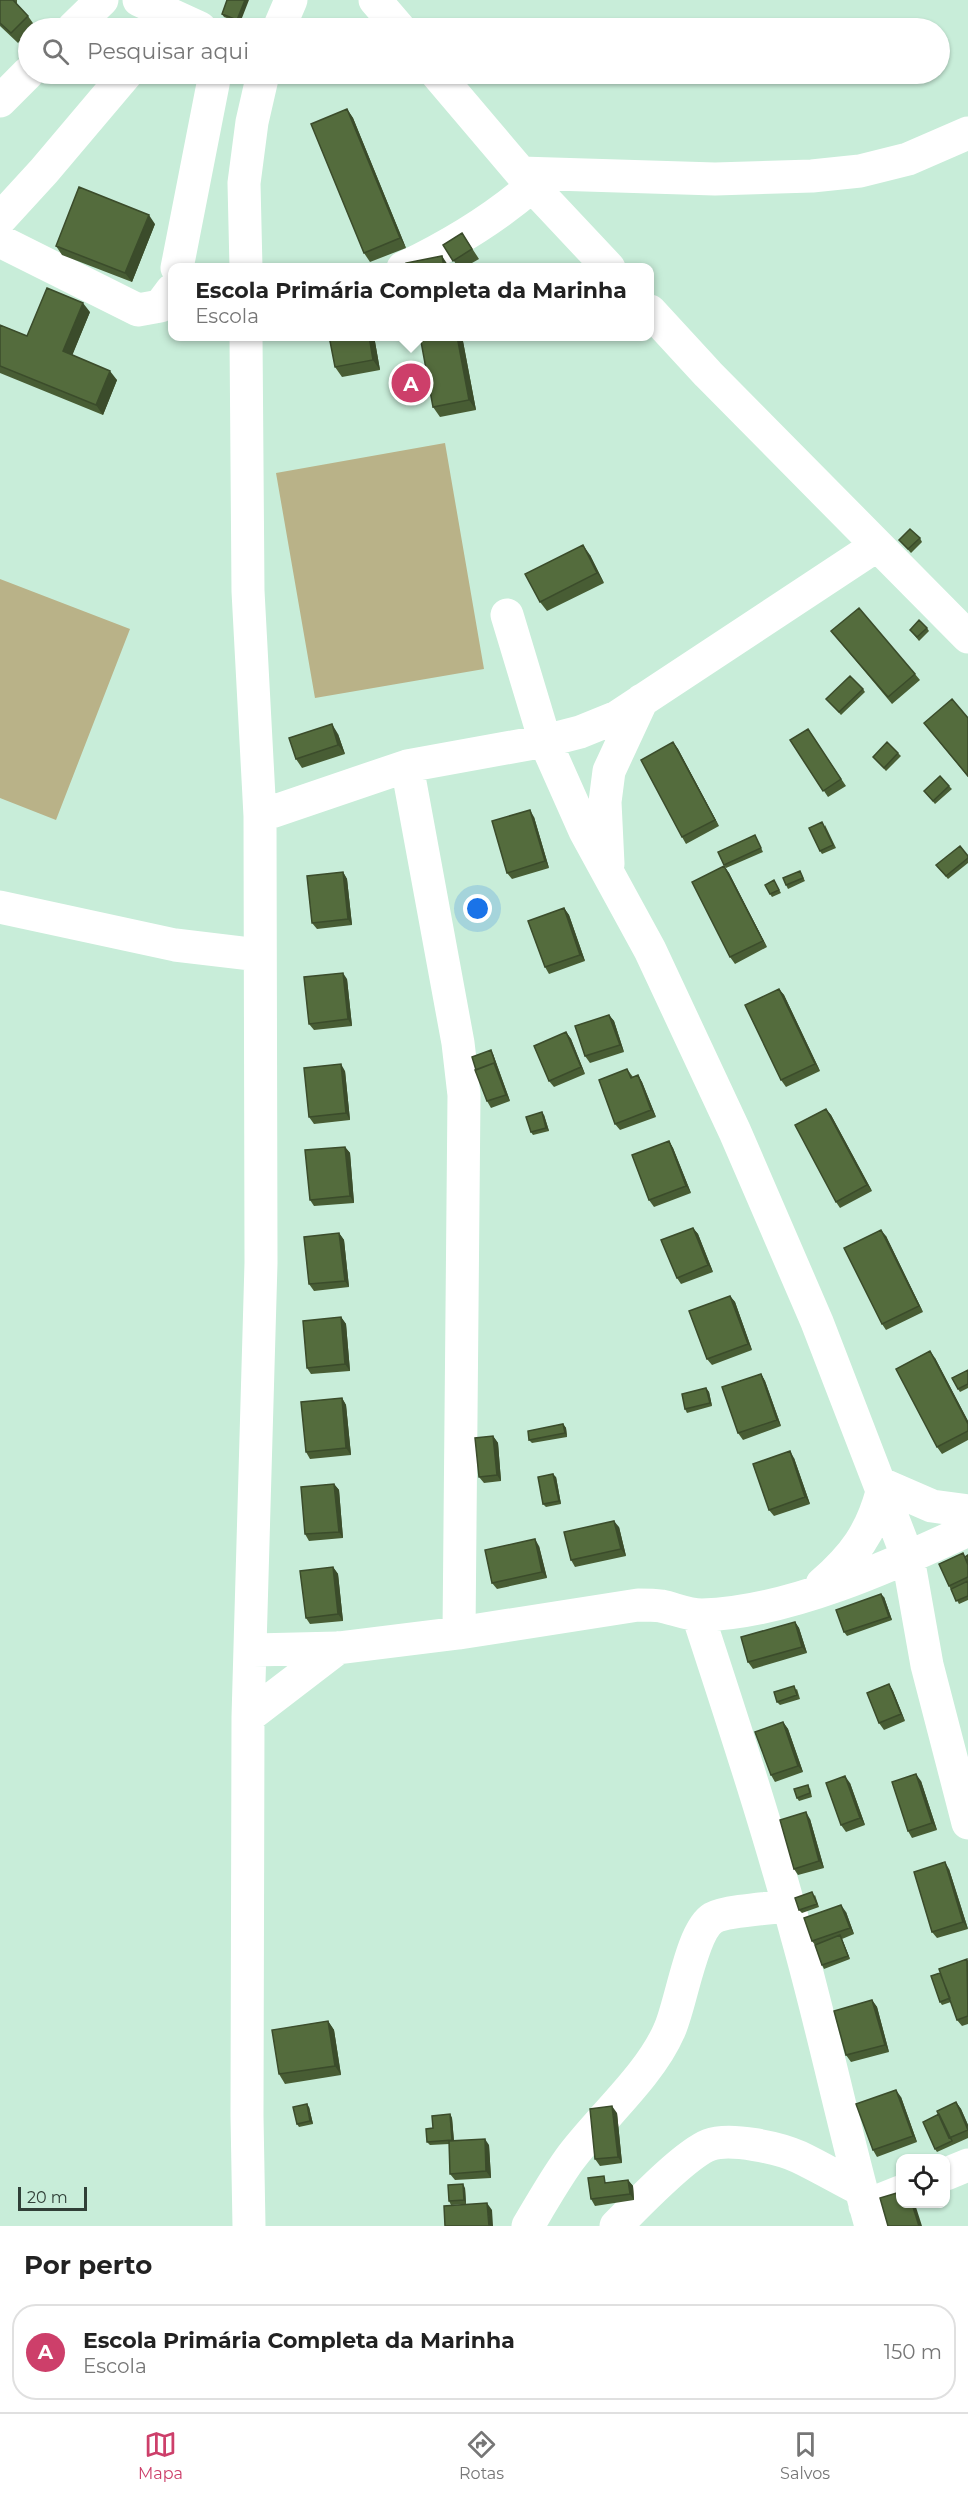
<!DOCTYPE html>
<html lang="pt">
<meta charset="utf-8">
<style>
:root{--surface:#fff;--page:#f2f2f2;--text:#222;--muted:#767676;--line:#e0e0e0;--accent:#cd3f6a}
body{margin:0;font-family:Montserrat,sans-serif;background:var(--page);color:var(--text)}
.controls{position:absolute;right:18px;bottom:18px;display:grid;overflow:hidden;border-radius:12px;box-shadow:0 2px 4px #0004}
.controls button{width:54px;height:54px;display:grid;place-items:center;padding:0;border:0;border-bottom:2px solid var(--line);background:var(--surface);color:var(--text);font:30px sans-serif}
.scale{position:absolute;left:18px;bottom:15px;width:69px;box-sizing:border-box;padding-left:6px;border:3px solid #303f37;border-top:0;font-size:16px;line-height:21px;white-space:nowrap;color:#303f37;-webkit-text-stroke:4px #c8edd9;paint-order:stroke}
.you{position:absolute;left:478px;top:909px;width:21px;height:21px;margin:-15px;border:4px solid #fff;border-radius:50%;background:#1a73e8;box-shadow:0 0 0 9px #1a73e833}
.badge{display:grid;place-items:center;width:39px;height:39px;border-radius:50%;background:var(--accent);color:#fff;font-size:20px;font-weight:700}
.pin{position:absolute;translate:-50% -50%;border:3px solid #fff;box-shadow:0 2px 6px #0006}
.popup{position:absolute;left:168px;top:263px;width:486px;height:78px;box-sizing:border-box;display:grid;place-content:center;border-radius:12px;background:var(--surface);filter:drop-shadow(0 2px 4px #0005);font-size:20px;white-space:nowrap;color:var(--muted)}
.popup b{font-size:22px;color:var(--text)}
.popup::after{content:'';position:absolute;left:50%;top:100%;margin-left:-12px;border:12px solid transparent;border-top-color:var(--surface)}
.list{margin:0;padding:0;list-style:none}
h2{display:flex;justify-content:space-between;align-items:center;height:78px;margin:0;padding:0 24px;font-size:26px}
h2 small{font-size:20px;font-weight:400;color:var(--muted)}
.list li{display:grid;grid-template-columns:39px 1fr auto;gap:18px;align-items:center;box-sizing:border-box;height:96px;margin:0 12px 12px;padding:0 12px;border:2px solid var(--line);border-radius:24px}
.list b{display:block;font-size:22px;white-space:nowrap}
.list p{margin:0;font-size:20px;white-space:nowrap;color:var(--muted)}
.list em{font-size:20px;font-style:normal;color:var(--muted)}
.icon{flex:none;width:33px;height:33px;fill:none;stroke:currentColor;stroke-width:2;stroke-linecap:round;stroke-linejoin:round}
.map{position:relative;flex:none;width:968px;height:2226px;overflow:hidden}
.search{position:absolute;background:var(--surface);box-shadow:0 2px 4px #0004;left:18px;right:18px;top:18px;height:66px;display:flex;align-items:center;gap:15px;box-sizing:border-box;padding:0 21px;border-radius:33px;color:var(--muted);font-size:22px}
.sheet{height:186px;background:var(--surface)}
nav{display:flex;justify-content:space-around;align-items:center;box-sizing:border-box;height:84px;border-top:2px solid var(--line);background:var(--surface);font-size:16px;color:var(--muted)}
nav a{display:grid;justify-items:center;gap:3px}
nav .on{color:var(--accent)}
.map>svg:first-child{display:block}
.grass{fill:#b9b288}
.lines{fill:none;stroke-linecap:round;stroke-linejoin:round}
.minor{stroke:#fff;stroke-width:33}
.wall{fill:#485d34}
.shaded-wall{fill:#3b4c2b}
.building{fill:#546c3d;stroke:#3b4c2b;stroke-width:1.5}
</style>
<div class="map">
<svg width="968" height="2226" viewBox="0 0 968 2226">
<rect width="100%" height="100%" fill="#c8edd9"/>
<path class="grass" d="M445,443L484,669L315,698L276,473Z
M0,579L130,629L56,820L0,798Z"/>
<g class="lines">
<path class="minor" d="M139,0L200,28
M375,0L399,28
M73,28L102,0
M279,28L291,0
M437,74L532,186L609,268
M0,101L28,73
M521,173L715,179L812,176L860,171L908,159L968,133
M0,219L44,171L126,74
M0,241L138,310L160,306L172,290
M177,268L215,74
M246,268L244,183L252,122L263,74
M403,268C449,246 494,219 532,186
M650,311L708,374L968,637
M246,336L248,591L260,816L261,1263L248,1717L247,2116L249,2226
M507,615L545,741L585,831L650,950L735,1132L817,1322L908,1558L927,1665L968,1823
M407,766L458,1043L464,1095L459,1633
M260,816L407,766L545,741L580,732L617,717L876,546
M608,864L605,802L609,771L642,700
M0,907L175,945L260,955
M879,1483L932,1506L968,1511
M822,1584C854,1556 871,1533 882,1492
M698,1615C733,1722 768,1828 797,1936C824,2032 844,2130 871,2226
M250,1650L338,1648L459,1633L638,1605C646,1605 654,1605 661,1606C675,1609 688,1615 702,1615C787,1613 891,1566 968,1530
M248,1717L338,1648
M946,2174L968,2165
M865,2206L900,2192
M528,2226C541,2204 554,2181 569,2160C598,2120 649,2077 669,2031C681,2006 691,1931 713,1918C725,1911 772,1908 789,1906
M616,2226C637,2205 684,2155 709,2145C730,2137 780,2148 799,2157C820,2167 840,2179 860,2189"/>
</g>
<path class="wall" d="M0,0H17V4L28,16L35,26L32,28H28V32L18,43L0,26Z
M227,0L240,23L224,17L222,14Z
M347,109L353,118L406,248L370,262L364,253Z
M155,224L132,282L62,255L56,246Z
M462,233L479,259L465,267H458L443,245Z
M90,312L72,355L117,380L103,415L0,373V325L27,336Z
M374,336L380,370L342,377L335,367Z
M462,336L476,410L440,417L433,407Z
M920,538L922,542L911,553L899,540Z
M590,555L604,583L547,611L540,602Z
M927,628L929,631L919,641L910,630Z
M831,631L915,674L920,680L892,704Z
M863,689L865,692L841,715L826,699Z
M968,718V777L924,723Z
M808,729L846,786L828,797L790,740Z
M338,734L345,754L302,768L296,759Z
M673,742L678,749L719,826L686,844L682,837Z
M898,753L901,756L886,771L873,757Z
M949,786L952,789L935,804L924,791Z
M534,817L549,868L512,879L507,873Z
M825,825L836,848L822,854L820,851Z
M755,835L763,852L726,868L724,865Z
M968,856V863L948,879L936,865Z
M724,866L729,873L767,947L735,964L730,957Z
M800,871L805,881L788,889L786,885Z
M343,872L347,879L352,925L317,929L312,923Z
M774,880L781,893L772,897L770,894Z
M564,908L569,915L585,961L549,974L545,967Z
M347,979L352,1026L314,1030L309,1024Z
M779,989L784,995L820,1071L786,1087L781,1080Z
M609,1015L614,1021L624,1052L590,1063L585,1056Z
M566,1032L571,1039L585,1074L554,1087L549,1081Z
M493,1054L510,1101L491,1108L487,1101Z
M627,1069L633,1077L638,1075L642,1082L656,1117L620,1130L615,1124Z
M345,1071L350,1120L314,1124L309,1117Z
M826,1109L831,1115L872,1191L840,1208L836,1202Z
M544,1115L549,1131L533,1135L531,1132Z
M669,1141L673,1148L691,1193L654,1207L649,1200Z
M345,1147L350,1153L354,1203L314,1206L310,1200Z
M693,1228L698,1234L713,1272L681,1284L677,1278Z
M339,1233L344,1240L349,1287L314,1291L309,1284Z
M886,1236L923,1312L886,1330L882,1324Z
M730,1296L735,1302L752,1350L712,1365L707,1359Z
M341,1317L346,1324L350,1371L311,1374L307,1368Z
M935,1358L968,1421V1440L942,1454L937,1447Z
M968,1370V1388L960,1392L958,1389Z
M761,1374L765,1381L781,1426L743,1440L738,1433Z
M706,1388L709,1392L712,1406L687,1413L685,1409Z
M342,1398L346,1405L351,1455L310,1459L306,1452Z
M563,1424L566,1428L567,1437L532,1443L529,1440Z
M493,1436L498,1443L501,1481L484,1483L479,1477Z
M794,1458L810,1504L774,1516L769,1510Z
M556,1477L561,1504L546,1507L543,1504Z
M334,1484L339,1490L343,1538L309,1541L305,1534Z
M619,1527L626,1556L575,1567L571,1560Z
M539,1546L547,1578L497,1589L492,1583Z
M963,1553L965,1557L968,1555V1600L959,1604L949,1586Z
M333,1567L338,1574L343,1621L310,1624L306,1618Z
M884,1597L892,1620L847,1636L844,1632Z
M795,1622L799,1628L807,1653L753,1669L748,1662Z
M889,1684L893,1691L905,1721L884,1730L879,1723Z
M797,1689L800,1699L780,1705L777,1702Z
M783,1722L788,1729L803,1772L775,1782L771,1775Z
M921,1781L937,1830L912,1838L908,1831Z
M850,1783L865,1825L846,1832L841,1825Z
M810,1788L812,1797L799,1801L797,1798Z
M810,1819L824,1868L798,1875L794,1869Z
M949,1869L968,1929L937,1938L932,1932Z
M815,1895L819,1907L802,1913L799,1910Z
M846,1912L854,1934L842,1939L850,1959L824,1969L822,1965L815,1945L812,1941Z
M968,1960V2024L962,2026L957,2020L951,2002L942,2005L940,2002V1973Z
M872,2000L877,2007L889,2052L851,2062L846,2055Z
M328,2021L334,2030L341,2075L285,2084L279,2074Z
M901,2097L917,2142L877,2157L873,2150Z
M956,2102L961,2109L968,2125V2138L937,2152L935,2149L939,2114Z
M309,2107L313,2124L299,2127L297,2124Z
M617,2113L622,2163L600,2166L595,2159Z
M450,2114L452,2118L454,2140L489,2145L491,2178L455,2180L450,2174L449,2144L430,2145L427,2142L433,2128Z
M628,2180L633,2186L634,2200L595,2206L591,2199Z
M465,2188L466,2204L451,2205L449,2201Z"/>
<path class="shaded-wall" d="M245,0H249L240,23L237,20Z
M347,109L353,118L406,248L400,238Z
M149,215L155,224L132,282L125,273Z
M442,256L448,265L449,267H444Z
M83,303L90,312L70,361L63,351Z
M369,336H374L380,370L373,360Z
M457,336H462L476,410L469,400Z
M110,371L117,380L103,415L96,405Z
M583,545L590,555L604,583L597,573Z
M332,724L338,734L345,754L338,745Z
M673,742L678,749L719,826L715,820Z
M530,810L534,817L549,868L545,861Z
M724,866L729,873L767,947L763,941Z
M343,872L347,879L352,925L348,919Z
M564,908L569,915L585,961L580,955Z
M343,973L347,979L352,1026L348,1019Z
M779,989L784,995L820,1071L815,1064Z
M609,1015L614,1021L624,1052L620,1045Z
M566,1032L571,1039L585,1074L581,1067Z
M491,1050L493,1054L510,1101L506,1095L494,1063Z
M341,1064L345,1071L350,1120L346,1113Z
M638,1075L642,1082L656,1117L651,1110Z
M826,1109L831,1115L872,1191L867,1185Z
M542,1112L544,1115L549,1131L546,1128Z
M669,1141L673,1148L691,1193L686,1186Z
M345,1147L350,1153L354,1203L350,1196Z
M693,1228L698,1234L713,1272L708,1265Z
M881,1230L886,1236L923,1312L919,1306Z
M339,1233L344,1240L349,1287L345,1281Z
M730,1296L735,1302L752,1350L748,1344Z
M341,1317L346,1324L350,1371L345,1364Z
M930,1351L935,1358L968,1421V1424Z
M761,1374L765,1381L781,1426L777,1420Z
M706,1388L709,1392L712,1406L710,1403Z
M342,1398L346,1405L351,1455L346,1448Z
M563,1424L566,1428L567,1437L565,1433Z
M493,1436L498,1443L501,1481L497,1475Z
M790,1451L794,1458L810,1504L805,1497Z
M553,1474L556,1477L561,1504L559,1501Z
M334,1484L339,1490L343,1538L339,1532Z
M614,1521L619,1527L626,1556L621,1549Z
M535,1539L539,1546L547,1578L542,1572Z
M333,1567L338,1574L343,1621L338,1614Z
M881,1594L884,1597L892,1620L889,1617Z
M795,1622L799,1628L807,1653L802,1647Z
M889,1684L893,1691L905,1721L901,1714Z
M783,1722L788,1729L803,1772L798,1766Z
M916,1774L921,1781L937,1830L932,1823Z
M845,1776L850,1783L865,1825L860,1818Z
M806,1812L810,1819L824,1868L819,1861Z
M945,1862L949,1869L968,1929L963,1922Z
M841,1905L846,1912L854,1934L850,1928Z
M840,1935L842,1939L850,1959L848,1956Z
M872,2000L877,2007L889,2052L885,2045Z
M328,2021L334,2030L341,2075L335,2066Z
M896,2090L901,2097L917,2142L913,2136Z
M956,2102L961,2109L968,2125V2128Z
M307,2104L309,2107L313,2124L310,2121Z
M612,2106L617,2113L622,2163L618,2157Z
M450,2114L452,2118L454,2143L452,2140Z
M485,2139L489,2145L491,2178L486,2171Z
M628,2180L633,2186L634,2200L630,2194Z
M463,2184L465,2188L466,2204L464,2200Z
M487,2203L492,2210L493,2226H489Z
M912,2204H915L922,2226H919Z"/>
<path class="building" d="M0,0H13L28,16L11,33L0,23Z
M227,0H245L237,20L222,14Z
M347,109L400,238L364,253L311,124Z
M79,187L149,215L125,273L56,246Z
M462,233L472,249L453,261L443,245Z
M442,256L444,267H407L406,263Z
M47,288L83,303L63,351L110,371L96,405L0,366V325L27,336Z
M329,336H369L373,360L335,367Z
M420,336H457L469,400L433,407Z
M910,529L920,538L908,549L899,540Z
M583,545L597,573L540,602L525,574Z
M859,608L915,674L888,697L831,631Z
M919,620L927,628L917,637L910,630Z
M850,676L863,689L839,712L826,699Z
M952,699L968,718V776L924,723Z
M332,724L338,745L296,759L289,738Z
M808,729L841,779L823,791L790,740Z
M673,742L715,820L682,837L641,760Z
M887,742L898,753L884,768L873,757Z
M940,776L949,786L933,801L924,791Z
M530,810L545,861L507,873L492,821Z
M822,822L833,845L820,851L809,828Z
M755,835L761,848L724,865L718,852Z
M960,846L968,856V858L946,876L936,865Z
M724,866L763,941L730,957L692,882Z
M800,871L803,878L786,885L783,878Z
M343,872L348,919L312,923L307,876Z
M774,880L779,890L770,894L765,885Z
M564,908L580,955L545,967L528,921Z
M343,973L348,1019L309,1024L304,977Z
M779,989L815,1064L781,1080L745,1005Z
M609,1015L620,1045L585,1056L575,1026Z
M566,1032L581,1067L549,1081L534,1046Z
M491,1050L496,1066L494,1063L476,1070L472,1057Z
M494,1063L506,1095L487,1101L475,1070Z
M341,1064L346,1113L309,1117L304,1068Z
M627,1069L631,1078L638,1075L651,1110L615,1124L599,1080Z
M826,1109L867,1185L836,1202L795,1125Z
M542,1112L546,1128L531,1132L526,1117Z
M669,1141L686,1186L649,1200L632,1155Z
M345,1147L350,1196L310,1200L305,1150Z
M693,1228L708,1265L677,1278L661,1240Z
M881,1230L919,1306L882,1324L844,1248Z
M339,1233L345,1281L309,1284L304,1237Z
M730,1296L748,1344L707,1359L689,1311Z
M341,1317L345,1364L307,1368L303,1321Z
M930,1351L968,1424V1431L937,1447L896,1369Z
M968,1370V1384L958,1389L952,1378Z
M761,1374L777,1420L738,1433L722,1387Z
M706,1388L710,1403L685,1409L682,1394Z
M342,1398L346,1448L306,1452L301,1402Z
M563,1424L565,1433L529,1440L528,1431Z
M493,1436L497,1475L479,1477L475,1438Z
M790,1451L805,1497L769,1510L753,1464Z
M553,1474L559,1501L543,1504L538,1477Z
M334,1484L339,1532L305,1534L301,1487Z
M614,1521L621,1549L571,1560L564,1532Z
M535,1539L542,1572L492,1583L485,1550Z
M963,1553L968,1565V1577L949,1586L939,1564Z
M968,1555V1563L965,1557Z
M333,1567L338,1614L306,1618L300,1571Z
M968,1581V1596L956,1601L951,1589Z
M881,1594L889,1617L844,1632L836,1610Z
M795,1622L802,1647L748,1662L741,1637Z
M889,1684L901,1714L879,1723L867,1693Z
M794,1686L797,1695L777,1702L774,1692Z
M783,1722L798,1766L771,1775L755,1732Z
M916,1774L932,1823L908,1831L892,1782Z
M845,1776L860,1818L841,1825L826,1783Z
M808,1785L810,1793L797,1798L794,1789Z
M806,1812L819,1861L794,1869L780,1820Z
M945,1862L963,1922L932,1932L914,1872Z
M812,1892L817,1904L799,1910L795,1898Z
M841,1905L850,1928L812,1941L804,1918Z
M840,1935L848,1956L822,1965L815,1945Z
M967,1959L968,2016L957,2020L939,1969Z
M940,1973L950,1998L940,2002L931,1976Z
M872,2000L885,2045L846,2055L834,2011Z
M328,2021L335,2066L279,2074L272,2030Z
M896,2090L913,2136L873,2150L856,2104Z
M956,2102L968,2130L949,2138L937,2111Z
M307,2104L310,2121L297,2124L293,2107Z
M612,2106L618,2157L595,2159L590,2109Z
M450,2114L452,2140L427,2142L426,2129L433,2128L432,2116Z
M939,2114L952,2141L935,2149L923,2122Z
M485,2139L486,2171L450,2174L449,2141Z
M604,2176L605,2183L628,2180L630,2194L591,2199L588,2178Z
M463,2184L464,2200L449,2201L448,2185Z
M900,2192V2204H912L919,2226H888L880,2198Z
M487,2203L489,2226H445L444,2206Z"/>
</svg>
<div class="controls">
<button><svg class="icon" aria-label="locate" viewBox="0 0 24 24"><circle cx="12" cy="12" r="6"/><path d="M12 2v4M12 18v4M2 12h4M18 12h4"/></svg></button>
</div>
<div class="scale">20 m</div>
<div class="you"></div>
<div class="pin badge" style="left:411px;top:383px">A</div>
<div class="popup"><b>Escola Primária Completa da Marinha</b>Escola</div>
<div class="search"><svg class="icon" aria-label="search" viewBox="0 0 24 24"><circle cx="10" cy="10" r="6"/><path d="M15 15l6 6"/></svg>Pesquisar aqui</div>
</div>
<section class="sheet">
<h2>Por perto<small></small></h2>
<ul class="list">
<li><span class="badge">A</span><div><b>Escola Primária Completa da Marinha</b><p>Escola</p></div><em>150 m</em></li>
</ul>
</section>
<nav>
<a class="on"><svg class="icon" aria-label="map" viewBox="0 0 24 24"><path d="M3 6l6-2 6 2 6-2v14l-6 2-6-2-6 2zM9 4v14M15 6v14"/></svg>Mapa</a>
<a><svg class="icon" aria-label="directions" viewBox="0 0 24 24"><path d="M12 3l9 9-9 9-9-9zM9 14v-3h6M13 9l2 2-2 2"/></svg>Rotas</a>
<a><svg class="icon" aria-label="saved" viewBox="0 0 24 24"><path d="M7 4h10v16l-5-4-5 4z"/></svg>Salvos</a>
</nav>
